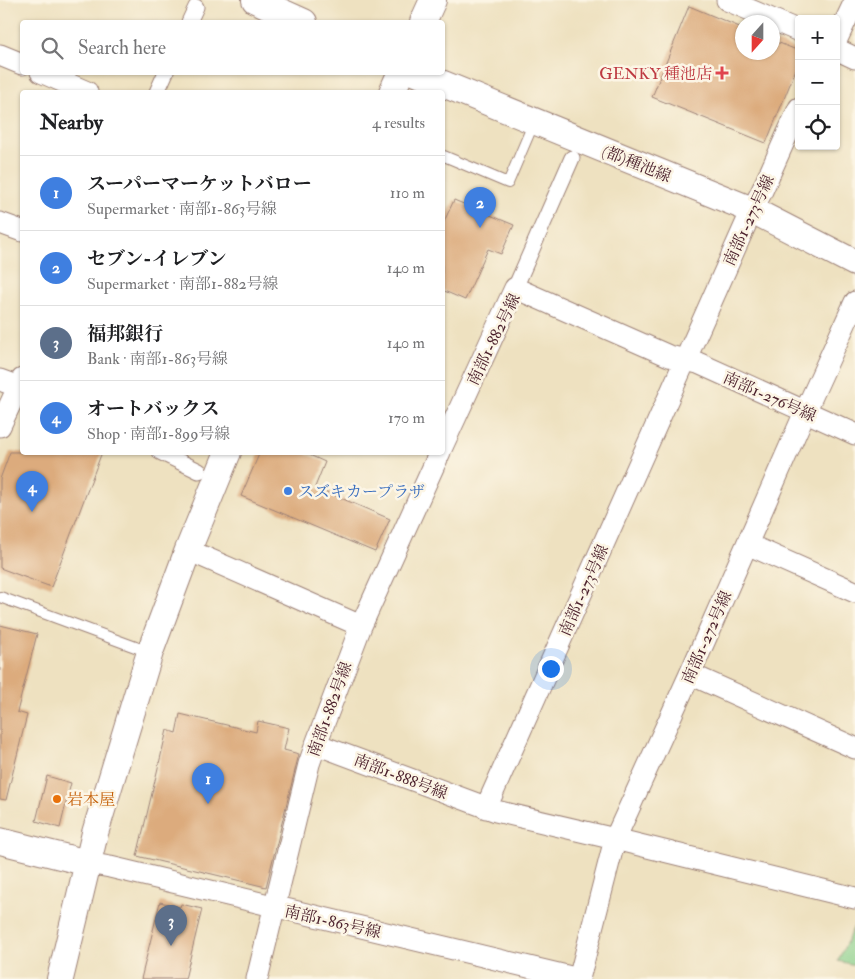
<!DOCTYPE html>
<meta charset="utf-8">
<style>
:root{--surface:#fff;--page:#f6f6f6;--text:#202124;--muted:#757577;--line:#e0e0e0;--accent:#111827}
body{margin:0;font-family:"IM FELL Double Pica","Noto Serif JP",serif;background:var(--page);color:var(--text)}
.controls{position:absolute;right:15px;top:15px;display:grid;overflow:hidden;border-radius:5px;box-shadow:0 1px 4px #0004}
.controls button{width:45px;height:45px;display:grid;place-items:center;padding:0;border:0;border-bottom:1px solid var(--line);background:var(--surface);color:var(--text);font:25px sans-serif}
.compass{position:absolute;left:735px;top:15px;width:45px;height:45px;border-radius:50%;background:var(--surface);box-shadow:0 1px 4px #0004;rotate:201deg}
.you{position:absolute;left:550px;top:668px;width:18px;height:18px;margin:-12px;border:4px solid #fff;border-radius:50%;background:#1a73e8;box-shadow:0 0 0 8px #1a73e833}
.badge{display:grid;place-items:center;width:32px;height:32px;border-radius:50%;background:var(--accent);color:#fff;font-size:16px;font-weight:700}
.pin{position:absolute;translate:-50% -41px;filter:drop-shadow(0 1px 2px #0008)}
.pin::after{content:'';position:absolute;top:26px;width:18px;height:15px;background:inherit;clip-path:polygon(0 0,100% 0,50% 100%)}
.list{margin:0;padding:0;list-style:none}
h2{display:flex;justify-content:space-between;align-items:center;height:65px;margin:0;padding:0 20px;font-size:21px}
h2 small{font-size:16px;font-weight:400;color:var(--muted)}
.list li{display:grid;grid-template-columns:32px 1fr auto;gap:15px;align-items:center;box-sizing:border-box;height:75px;padding:0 20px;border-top:1px solid var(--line)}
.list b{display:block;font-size:19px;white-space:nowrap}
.list p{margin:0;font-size:16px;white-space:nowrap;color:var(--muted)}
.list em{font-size:16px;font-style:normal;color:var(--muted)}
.icon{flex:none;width:28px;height:28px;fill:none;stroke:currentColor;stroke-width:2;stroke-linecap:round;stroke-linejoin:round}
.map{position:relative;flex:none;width:855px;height:979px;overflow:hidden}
.search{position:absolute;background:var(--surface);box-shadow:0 1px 4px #0004;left:20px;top:20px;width:425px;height:55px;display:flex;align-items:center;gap:12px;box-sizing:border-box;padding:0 18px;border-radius:5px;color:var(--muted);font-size:19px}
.panel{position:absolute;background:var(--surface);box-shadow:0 1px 4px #0004;left:20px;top:90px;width:425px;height:365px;border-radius:5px}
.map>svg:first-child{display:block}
.green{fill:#88cf8a;stroke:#69775a}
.building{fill:#dcab7d}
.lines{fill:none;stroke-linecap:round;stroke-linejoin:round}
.service-casing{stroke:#9c8076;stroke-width:12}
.pedestrian-casing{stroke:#9c8076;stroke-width:17}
.minor-casing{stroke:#9c8076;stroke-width:23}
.tertiary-casing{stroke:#9c8076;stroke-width:28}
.service{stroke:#fff;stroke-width:10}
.pedestrian{stroke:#fff;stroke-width:15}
.minor{stroke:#fff;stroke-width:21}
.tertiary{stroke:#fff;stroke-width:26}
.health-dot{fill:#e0444e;stroke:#fcf5e5;stroke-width:2}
.shop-dot{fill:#3f7fe0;stroke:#fcf5e5;stroke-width:2}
.food-dot{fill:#e8710a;stroke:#fcf5e5;stroke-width:2}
.labels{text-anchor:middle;stroke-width:5;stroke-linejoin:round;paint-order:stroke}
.health-label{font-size:16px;fill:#be3a42;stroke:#fcf5e5;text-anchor:end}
.street-label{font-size:16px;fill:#4a1f2b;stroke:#fcf5e5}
.shop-label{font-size:16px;fill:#366cbe;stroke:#fcf5e5;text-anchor:start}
.food-label{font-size:16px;fill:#c56008;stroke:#fcf5e5;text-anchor:start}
</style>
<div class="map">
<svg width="855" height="979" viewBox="0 0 855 979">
<rect width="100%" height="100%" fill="#fcf5e5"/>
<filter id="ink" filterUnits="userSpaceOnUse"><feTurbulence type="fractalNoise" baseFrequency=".02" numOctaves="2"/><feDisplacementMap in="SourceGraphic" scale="10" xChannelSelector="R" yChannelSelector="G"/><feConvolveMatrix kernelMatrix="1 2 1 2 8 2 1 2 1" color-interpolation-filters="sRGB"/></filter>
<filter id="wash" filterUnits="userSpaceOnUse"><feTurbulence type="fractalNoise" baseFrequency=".0096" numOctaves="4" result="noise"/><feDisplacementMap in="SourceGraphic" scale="20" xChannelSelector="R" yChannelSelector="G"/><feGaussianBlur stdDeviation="1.12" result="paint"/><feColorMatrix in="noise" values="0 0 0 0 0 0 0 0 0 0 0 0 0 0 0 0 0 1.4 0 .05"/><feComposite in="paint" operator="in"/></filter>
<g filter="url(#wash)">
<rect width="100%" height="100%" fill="#eee1c0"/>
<path class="green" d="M855,924V965L838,961Z"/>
<g id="blocks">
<path class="building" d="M689,6L742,28V52H772V40L799,51V62L766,143L652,97Z
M454,200L514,225L501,254L488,249L465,300L442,290V226Z
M10,452H102L51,587L0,568V479Z
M260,452H303L325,462L315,487L390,519L375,552L241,496Z
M0,625L37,634L17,712L27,715L6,800L0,799Z
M180,714L256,732L258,721L289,728L284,750L299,754L266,887L137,856L167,730L176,733Z
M47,776L71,783L60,828L36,821Z
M160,902L180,907L181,904L202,909L185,979H141Z"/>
</g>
</g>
<g filter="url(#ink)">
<use href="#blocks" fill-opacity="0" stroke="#9c8076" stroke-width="1"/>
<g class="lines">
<g class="service-casing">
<path id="service" d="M442,157L444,156L508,183L534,122
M0,597L149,652"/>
</g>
<g class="pedestrian-casing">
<path id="pedestrian" d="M189,22L196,7
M157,92L166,72
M515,288L572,158
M160,452L199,471"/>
</g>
<g class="minor-casing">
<path id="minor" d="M727,0L799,31
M836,41L855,1
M836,49L855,58
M0,55L22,64
M41,72L87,92
M0,223L22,231
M0,380L19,387
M0,426L22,379
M442,447L515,288L669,356L698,363L855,434
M747,544L855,592
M188,550L361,626
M690,674L855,748
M316,744L496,811L615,839L855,898
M486,808L752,210L761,193L799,108
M88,863L110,867L579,979
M257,979L309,764L316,744L361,626L440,452
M579,979L615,839L690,674L805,412L855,302"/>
</g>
<g class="tertiary-casing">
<path id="tertiary" d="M255,0L304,22
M423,22L433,0
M414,72L752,210L855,263
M392,92L401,72
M0,841L88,863
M60,979L95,833L150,652L188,550L228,452"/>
</g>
<use href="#service" class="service"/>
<use href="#pedestrian" class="pedestrian"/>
<use href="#minor" class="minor"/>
<use href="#tertiary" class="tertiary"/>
</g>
</g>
<path class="health-dot" d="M719.5 65.5h5v5h5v5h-5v5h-5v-5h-5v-5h5z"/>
<circle class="shop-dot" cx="288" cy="491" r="5"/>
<circle class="food-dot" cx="57" cy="799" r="5"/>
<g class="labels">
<g class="health-label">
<text x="712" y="79">GENKY 種池店</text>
</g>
<g class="street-label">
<text transform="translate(637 163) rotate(22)" y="6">(都)種池線</text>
<text transform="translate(748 220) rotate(-65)" y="6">南部1-273号線</text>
<text transform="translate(493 339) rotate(-64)" y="6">南部1-882号線</text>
<text transform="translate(770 396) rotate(24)" y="6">南部1-276号線</text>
<text transform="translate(583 590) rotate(-66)" y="6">南部1-273号線</text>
<text transform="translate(706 637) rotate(-66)" y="6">南部1-272号線</text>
<text transform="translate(329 709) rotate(-70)" y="6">南部1-882号線</text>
<text transform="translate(401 776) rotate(21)" y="6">南部1-888号線</text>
<text transform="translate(333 921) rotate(13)" y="6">南部1-863号線</text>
</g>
<g class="shop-label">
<text x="298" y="497">スズキカープラザ</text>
</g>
<g class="food-label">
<text x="67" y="805">岩本屋</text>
</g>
</g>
</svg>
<div class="controls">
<button>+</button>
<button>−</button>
<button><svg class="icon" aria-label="locate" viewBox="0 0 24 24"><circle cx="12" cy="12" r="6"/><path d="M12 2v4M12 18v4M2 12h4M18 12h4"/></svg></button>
</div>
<svg class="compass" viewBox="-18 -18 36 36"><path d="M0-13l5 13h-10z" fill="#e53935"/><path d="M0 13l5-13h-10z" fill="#757577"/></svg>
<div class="you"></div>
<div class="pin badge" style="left:208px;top:804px;background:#3f7fe0">1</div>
<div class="pin badge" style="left:480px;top:228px;background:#3f7fe0">2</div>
<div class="pin badge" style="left:171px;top:946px;background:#5c6f8a">3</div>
<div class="pin badge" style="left:32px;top:512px;background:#3f7fe0">4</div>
<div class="search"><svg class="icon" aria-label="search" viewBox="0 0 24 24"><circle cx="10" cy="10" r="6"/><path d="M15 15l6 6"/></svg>Search here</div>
<section class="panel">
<h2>Nearby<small>4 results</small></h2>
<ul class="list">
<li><span class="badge" style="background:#3f7fe0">1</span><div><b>スーパーマーケットバロー</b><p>Supermarket · 南部1-863号線</p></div><em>110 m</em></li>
<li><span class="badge" style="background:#3f7fe0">2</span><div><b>セブン-イレブン</b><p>Supermarket · 南部1-882号線</p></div><em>140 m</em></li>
<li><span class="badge" style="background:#5c6f8a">3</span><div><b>福邦銀行</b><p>Bank · 南部1-863号線</p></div><em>140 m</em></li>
<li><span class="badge" style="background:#3f7fe0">4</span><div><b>オートバックス</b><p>Shop · 南部1-899号線</p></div><em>170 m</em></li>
</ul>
</section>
</div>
